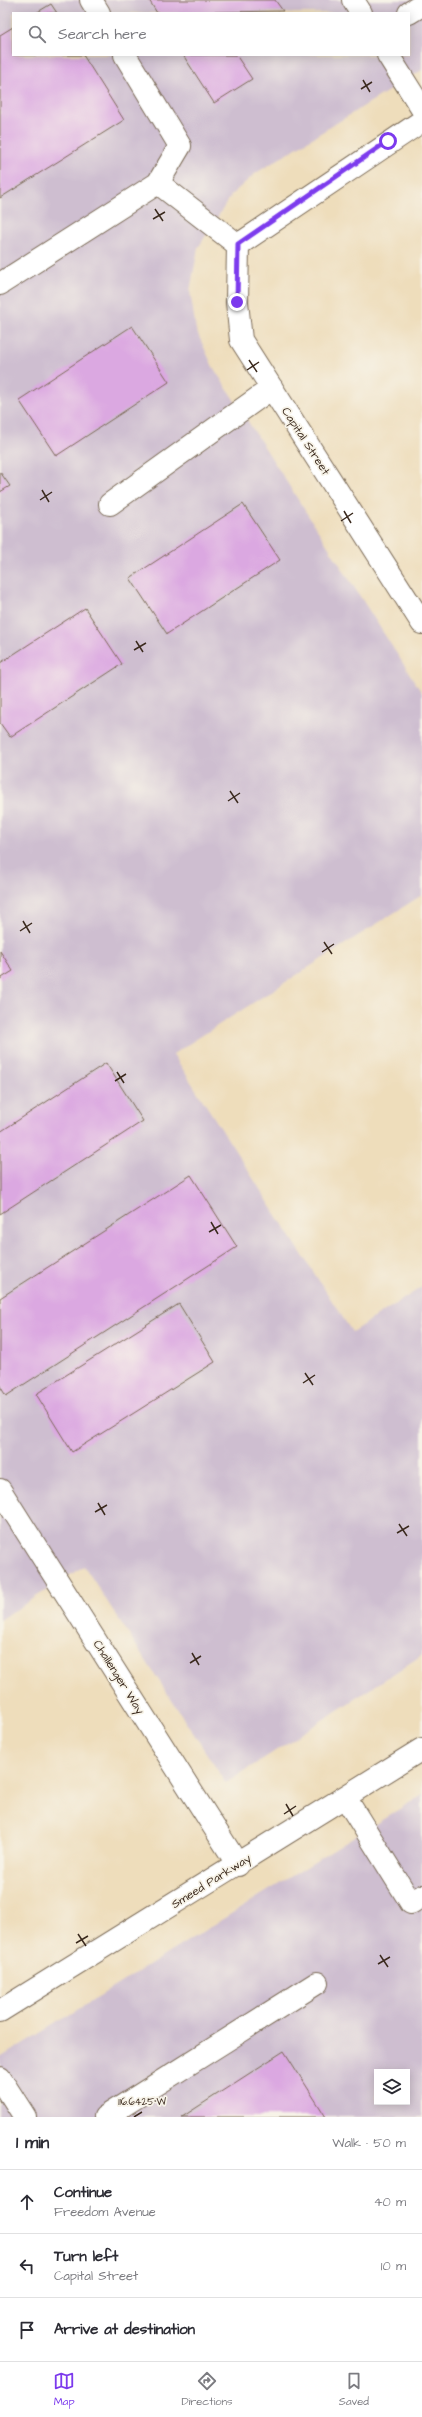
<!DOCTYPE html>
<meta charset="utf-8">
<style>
:root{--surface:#fff;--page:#f7f7f7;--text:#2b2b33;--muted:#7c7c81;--line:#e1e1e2;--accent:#7c3aed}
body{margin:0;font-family:"Architects Daughter",sans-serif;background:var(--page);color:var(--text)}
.controls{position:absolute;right:12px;bottom:12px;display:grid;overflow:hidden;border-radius:0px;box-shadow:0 2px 10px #0003}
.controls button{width:36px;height:36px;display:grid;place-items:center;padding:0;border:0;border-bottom:1px solid var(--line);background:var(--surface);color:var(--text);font:20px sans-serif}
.stop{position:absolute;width:12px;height:12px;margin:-9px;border:3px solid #7c3aed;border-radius:50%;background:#fff}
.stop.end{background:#7c3aed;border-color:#fff;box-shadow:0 1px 4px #0008}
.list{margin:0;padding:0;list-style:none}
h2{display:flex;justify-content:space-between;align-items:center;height:52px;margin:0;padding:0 16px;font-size:17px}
h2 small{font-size:13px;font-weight:400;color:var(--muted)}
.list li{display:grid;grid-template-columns:26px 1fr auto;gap:12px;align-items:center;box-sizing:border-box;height:64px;padding:0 16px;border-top:1px solid var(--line)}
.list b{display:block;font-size:15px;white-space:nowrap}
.list p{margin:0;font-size:13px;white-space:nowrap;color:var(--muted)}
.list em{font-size:13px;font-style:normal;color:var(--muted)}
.icon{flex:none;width:22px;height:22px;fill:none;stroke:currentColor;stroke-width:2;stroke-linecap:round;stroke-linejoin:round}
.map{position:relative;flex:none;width:422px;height:2117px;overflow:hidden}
.search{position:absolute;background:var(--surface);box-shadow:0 2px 10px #0003;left:12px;right:12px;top:12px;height:44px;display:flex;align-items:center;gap:10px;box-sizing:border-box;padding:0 14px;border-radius:0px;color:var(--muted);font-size:15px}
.sheet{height:244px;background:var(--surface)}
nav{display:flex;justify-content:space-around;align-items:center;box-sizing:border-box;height:56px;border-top:1px solid var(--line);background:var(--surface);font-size:11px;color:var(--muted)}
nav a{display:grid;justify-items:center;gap:2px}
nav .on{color:var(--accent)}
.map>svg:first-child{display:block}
.industrial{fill:#cebed0;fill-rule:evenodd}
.building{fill:#dba8e1}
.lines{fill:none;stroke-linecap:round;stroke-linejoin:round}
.minor-casing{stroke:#7a6955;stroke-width:24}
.minor{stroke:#fff;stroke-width:22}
.route{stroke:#7c3aed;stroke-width:5}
.ticks{fill:none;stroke:#3b2a1e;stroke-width:1.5}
.labels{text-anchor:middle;stroke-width:3.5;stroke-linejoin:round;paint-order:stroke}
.street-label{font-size:12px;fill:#3b2a1e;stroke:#f7f3e8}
.ticks-label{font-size:10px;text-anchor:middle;fill:#3b2a1e;stroke:#f7f3e8;stroke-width:3.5;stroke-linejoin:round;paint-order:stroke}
</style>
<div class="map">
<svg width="422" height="2117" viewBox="0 0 422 2117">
<rect width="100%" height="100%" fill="#f7f3e8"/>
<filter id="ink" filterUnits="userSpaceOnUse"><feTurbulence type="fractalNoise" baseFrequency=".025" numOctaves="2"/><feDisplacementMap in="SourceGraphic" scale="8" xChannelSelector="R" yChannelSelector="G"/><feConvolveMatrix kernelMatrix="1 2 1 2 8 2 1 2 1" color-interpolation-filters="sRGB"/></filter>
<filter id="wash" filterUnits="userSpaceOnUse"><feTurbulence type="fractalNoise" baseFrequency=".012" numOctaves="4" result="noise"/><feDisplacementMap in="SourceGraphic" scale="16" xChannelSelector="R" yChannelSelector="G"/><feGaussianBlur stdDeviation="0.9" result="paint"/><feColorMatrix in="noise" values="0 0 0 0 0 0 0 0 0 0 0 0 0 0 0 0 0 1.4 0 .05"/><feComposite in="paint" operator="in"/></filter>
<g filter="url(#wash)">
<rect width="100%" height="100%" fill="#edb"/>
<path class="industrial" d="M0,0H422V70L256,173L232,194L198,248L190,291L196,330L213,367L422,693V895L173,1054L352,1332L422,1287V1655L226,1783L84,1566L0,1620ZM13,13H409V55H13Z
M422,1795V2117H0V2058ZM377,2072H407V2102H377Z"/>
<g id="blocks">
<path class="building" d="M149,0H275L283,11L157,13Z
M51,4L57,13H36Z
M13,27V55H83L124,120L0,198V35Z
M183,55H236L252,79L214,103Z
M132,326L169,382L56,456L19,400Z
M0,472L10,486L0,492Z
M243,504L280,560L167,634L130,578Z
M85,608L122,664L10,737L0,723V663Z
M0,951L13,971L0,979Z
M106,1063L143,1121L0,1214V1132Z
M191,1175L237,1247L6,1396L0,1386V1298Z
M179,1304L215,1362L72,1452L36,1394Z
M284,2051L326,2117H182Z"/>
</g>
</g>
<g filter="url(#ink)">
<use href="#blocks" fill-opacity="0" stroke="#7a6955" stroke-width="1"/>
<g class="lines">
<g class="minor-casing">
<path id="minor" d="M91,0L99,13
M353,0L361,13
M409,13L422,5
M388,55L422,109
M158,183L238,245
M238,245L237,302L241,340L422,623
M238,245L422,121
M0,284L158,183L180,146L125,55
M110,504L272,388
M0,1490L238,1865
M345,1797L411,1903L422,1896
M0,2011L422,1749
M0,2078L25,2117
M105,2117L317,1983"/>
</g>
<use href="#minor" class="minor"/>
</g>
</g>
<g class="lines" filter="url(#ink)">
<path class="route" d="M237,302L238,244L388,141"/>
</g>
<path class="ticks" d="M363,80L370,92M361,89L372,82M155,209L163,221M153,219L165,212M249,360L257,372M247,370L259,362M42,490L49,502M40,500L52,492M344,511L351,523M341,521L353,513M136,641L143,652M134,650L146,643M230,791L238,803M228,801L240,793M23,921L30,933M20,931L32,923M324,942L332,954M322,952L334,944M117,1072L124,1083M115,1081L126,1074M211,1222L218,1234M209,1232L221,1225M305,1373L313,1385M303,1383L315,1375M98,1503L105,1515M95,1512L107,1505M399,1524L407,1536M397,1533L409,1526M192,1653L199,1665M190,1663L201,1656M286,1804L293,1816M284,1814L296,1806M78,1934L86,1946M76,1943L88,1936M380,1955L388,1967M378,1964L390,1957M134,2117L142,2112"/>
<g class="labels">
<g class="street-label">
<text transform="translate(306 441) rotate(57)" y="4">Capital Street</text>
<text transform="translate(119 1677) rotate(58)" y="4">Challenger Way</text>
<text transform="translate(211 1881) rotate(-32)" y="4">Smeed Parkway</text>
</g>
</g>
<g class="ticks-label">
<text x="142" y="2105">116.6425°W</text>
</g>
</svg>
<div class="controls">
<button><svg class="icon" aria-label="layers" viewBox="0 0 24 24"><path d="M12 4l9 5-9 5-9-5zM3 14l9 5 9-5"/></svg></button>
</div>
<div class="stop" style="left:388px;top:141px"></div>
<div class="stop end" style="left:237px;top:302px"></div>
<div class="search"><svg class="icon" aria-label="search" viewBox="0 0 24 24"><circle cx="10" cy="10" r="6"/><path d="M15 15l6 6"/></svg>Search here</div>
</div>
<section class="sheet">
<h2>1 min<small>Walk · 50 m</small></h2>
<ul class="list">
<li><svg class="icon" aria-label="ahead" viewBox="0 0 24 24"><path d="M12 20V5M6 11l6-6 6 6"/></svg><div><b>Continue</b><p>Freedom Avenue</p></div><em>40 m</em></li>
<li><svg class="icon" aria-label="left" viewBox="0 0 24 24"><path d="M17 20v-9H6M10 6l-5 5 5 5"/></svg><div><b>Turn left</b><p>Capital Street</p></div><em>10 m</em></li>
<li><svg class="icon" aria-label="arrive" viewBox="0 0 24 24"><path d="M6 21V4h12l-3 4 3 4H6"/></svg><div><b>Arrive at destination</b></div></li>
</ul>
</section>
<nav>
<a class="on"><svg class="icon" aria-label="map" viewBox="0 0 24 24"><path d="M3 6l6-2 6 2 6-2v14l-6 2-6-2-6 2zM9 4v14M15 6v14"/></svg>Map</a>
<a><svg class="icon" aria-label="directions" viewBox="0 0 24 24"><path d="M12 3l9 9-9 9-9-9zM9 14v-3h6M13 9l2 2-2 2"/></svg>Directions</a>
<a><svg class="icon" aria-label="saved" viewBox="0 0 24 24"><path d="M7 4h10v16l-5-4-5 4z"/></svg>Saved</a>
</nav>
